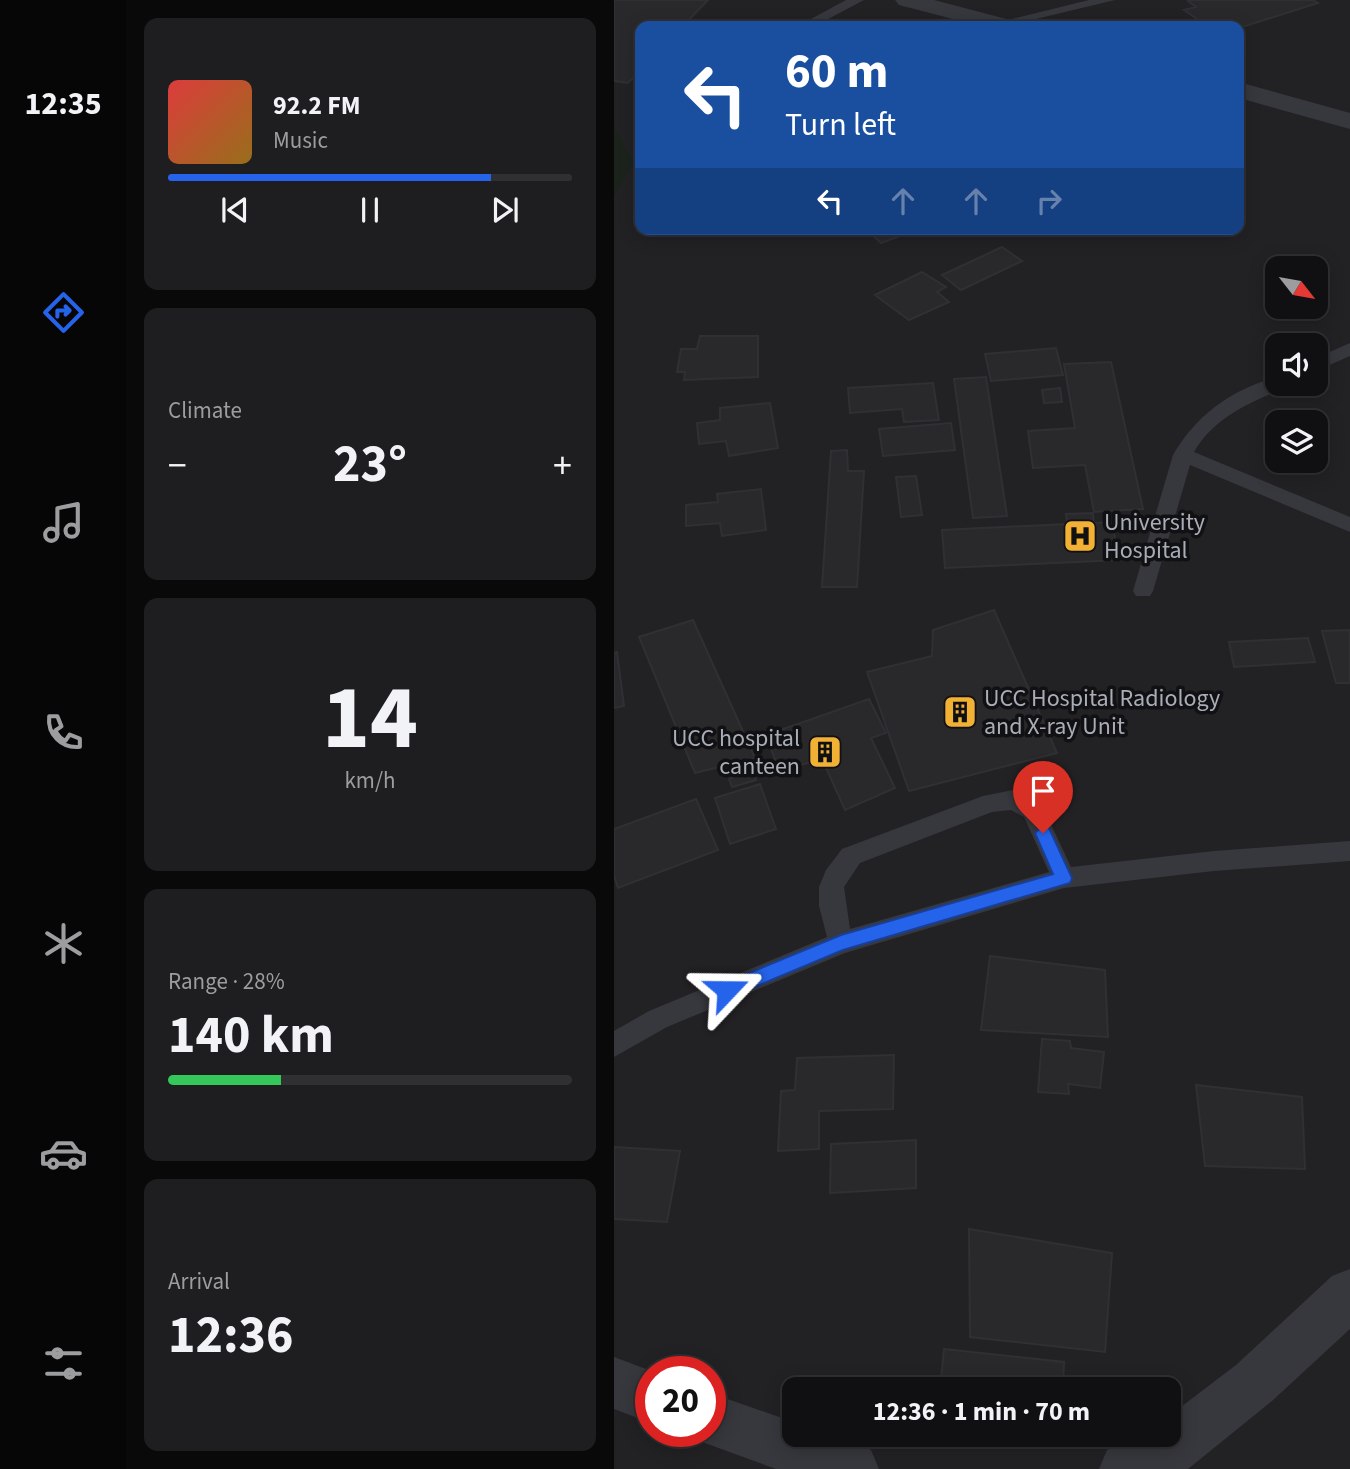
<!DOCTYPE html>
<html lang="en">
<head>
<meta charset="utf-8">
<style>
  :root { --surface:#101012; --page:#1e1e20; --text:#f1f3f6; --muted:#9c9d9f; --line:#303032; --accent:#2563eb }
  body { margin:0; font-family:"Source Sans 3",sans-serif; background:var(--page); color:var(--text); height:100vh; display:flex; flex-direction:column; font-size:26px; white-space:nowrap }
  * { box-sizing:border-box; margin:0 }
  p { font-size:23px; color:var(--muted) }
  .icon { flex:none; width:38px; height:38px; fill:none; stroke:currentColor; stroke-width:2; stroke-linecap:round; stroke-linejoin:round }
  .map { position:relative; flex:1; overflow:hidden }
  .details { display:flex; flex-direction:column; gap:18px; padding:18px; background:#09090a; width:488px }
  .details>* { flex:none }
  .guide { position:absolute; left:21px; top:21px; width:609px; height:214px; border-radius:14px; box-shadow:0 4px 18px #0003,0 0 0 2px var(--line); background:#1a4fa0; color:#fff; overflow:hidden }
  .needle { width:46px; rotate:121deg }
  .fabs { position:absolute; left:651px; top:256px; display:grid; gap:14px }
  .fabs a { display:grid; place-items:center; width:63px; height:63px; border-radius:14px; background:var(--surface); box-shadow:0 4px 18px #0003,0 0 0 2px var(--line); font-size:35px }
  .speed { position:absolute; left:21px; top:1356px; display:flex; gap:14px; font-size:35px; font-weight:700; text-align:center }
  .speed>* { display:grid; place-content:center; width:91px; height:91px; border-radius:50%; background:var(--surface); box-shadow:0 4px 18px #0003,0 0 0 2px var(--line); line-height:1 }
  .speed .limit { border:10px solid #d22; background:#fff; color:#111 }
  .pin { position:absolute; display:grid; place-items:center; width:60px; height:60px; color:#fff; margin:-72px -30px; border-radius:50% 50% 50% 0; rotate:-45deg; box-shadow:0 0 7px #0007 }
  .pin .icon { rotate:45deg }
  .me { position:absolute; width:77px; margin:-38px; rotate:67deg; stroke-linejoin:round; filter:drop-shadow(0 0 5px #0008) }
  .turn { display:flex; align-items:center; gap:24px; height:147px; padding:0 35px; font-size:32px }
  .turn .icon { width:91px; height:91px; stroke-width:2.5 }
  .turn b { display:block; font-size:49px; line-height:60px }
  .lanes { display:flex; align-items:center; height:66px; padding:0 35px; background:#0003; justify-content:center; gap:35px; direction:ltr }
  .lanes .off { opacity:.35 }
  .big { font-size:52px; font-weight:700; line-height:1.1 }
  .details .widget { flex:1; display:flex; flex-direction:column; justify-content:center; gap:10px; min-width:0; padding:0 24px; border-radius:14px; background:var(--page) }
  .details .dial { align-items:center; gap:0 }
  .dial b { font-size:91px; line-height:1 }
  .song { display:flex; align-items:center; gap:21px }
  .cover { width:84px; height:84px; border-radius:10px; background:linear-gradient(135deg,hsl(0 70% 55%),hsl(40 70% 35%)) }
  .played { height:7px; border-radius:4px; background:linear-gradient(90deg,var(--accent) 80%,var(--line) 80%) }
  .keys { display:flex; justify-content:space-around; direction:ltr }
  .heat { display:flex; justify-content:space-between; align-items:center; font-size:38px; direction:ltr }
  .charge { height:10px; border-radius:5px; background:linear-gradient(90deg,#34c759 28%,var(--line) 0) }
  .trip { position:absolute; left:168px; top:1377px; width:399px; height:70px; border-radius:14px; background:var(--surface); box-shadow:0 4px 18px #0003,0 0 0 2px var(--line); font-weight:700; line-height:70px; text-align:center }
  main { display:flex; flex:1; min-height:0 }
  .menu { display:flex; flex-direction:column; width:126px; justify-content:space-around; align-items:center; background:#060607; color:var(--muted) }
  .menu .icon { width:49px; height:49px }
  .menu .on { color:var(--accent) }
  .menu b { font-size:32px; color:var(--text) }
  .map>svg:first-child { display:block }
</style>
</head>
<body>
<main>
<nav class="menu">
<b>12:35</b>
<svg class="icon on" aria-label="directions" viewBox="0 0 24 24"><path d="M12 3l9 9-9 9-9-9zM9 14v-3h6M13 9l2 2-2 2"/></svg>
<svg class="icon" aria-label="music" viewBox="0 0 24 24"><path d="M9 18V5l10-2v13"/><circle cx="6" cy="18" r="3"/><circle cx="16" cy="16" r="3"/></svg>
<svg class="icon" aria-label="phone" viewBox="0 0 24 24"><path d="M5 4h4l2 5-3 2q2 4 5 5l2-3 5 2v4C11 20 4 13 5 4z"/></svg>
<svg class="icon" aria-label="climate" viewBox="0 0 24 24"><path d="M12 3v18M4 7l16 10M4 17L20 7"/></svg>
<svg class="icon" aria-label="car" viewBox="0 0 24 24"><path d="M5 17H2v-5l4-1 3-4h7l3 4 3 1v5h-3M9 17h6M6 11h13"/><circle cx="7" cy="17" r="2"/><circle cx="17" cy="17" r="2"/></svg>
<svg class="icon" aria-label="filters" viewBox="0 0 24 24"><path d="M4 7h16M4 17h16"/><circle cx="9" cy="7" r="2"/><circle cx="15" cy="17" r="2"/></svg>
</nav>
<section class="details">
<div class="widget">
<div class="song"><i class="cover"></i><div><b>92.2 FM</b><p>Music</p></div></div>
<div class="played"></div>
<div class="keys"><svg class="icon" aria-label="previous" viewBox="0 0 24 24"><path d="M18 5L8 12l10 7zM5 5v14"/></svg><svg class="icon" aria-label="pause" viewBox="0 0 24 24"><path d="M8 5v14M16 5v14"/></svg><svg class="icon" aria-label="next" viewBox="0 0 24 24"><path d="M6 5l10 7-10 7zM19 5v14"/></svg></div>
</div>
<div class="widget"><p>Climate</p>
<div class="heat"><a>−</a><b class="big">23°</b><a>+</a></div>
</div>
<div class="widget dial"><b>14</b><p>km/h</p></div>
<div class="widget"><p>Range · 28%</p><b class="big">140 km</b><div class="charge"></div></div>
<div class="widget"><p>Arrival</p><b class="big">12:36</b></div>
</section>
<div class="map">
<svg width="736" height="1469" viewBox="0 0 736 1469">
  <rect width="100%" height="100%" fill="#161618"/>
  <path fill="#222225" fill-rule="evenodd" d="M0,0H736V1469H0ZM26,26H625V229H26ZM663,268H702V306H663ZM663,345H702V383H663ZM663,422H702V460H663ZM37,1372H96V1432H37ZM180,1390H555V1435H180Z"/>
  <path fill="#1c231d" d="M0,126L20,162L0,198Z"/>
  <path fill="#29292c" stroke="#303034" stroke-width="2" d="M0,0H94L69,26H26V71L14,83L0,81Z
    M577,0H699L704,3L625,28L607,24L593,26L570,10L582,7L574,1Z
    M252,229H305L267,243Z
    M388,247L408,261L347,290L328,275Z
    M308,272L332,287L323,292L335,302L295,320L261,295Z
    M86,336H144V377L70,380L71,372H63L67,349H83Z
    M442,348L449,375L377,381L371,354Z
    M497,362L529,509L480,512L471,465L419,468L414,431L461,428L450,364Z
    M372,377L393,516L359,518L340,379Z
    M319,383L325,420L290,422L288,409L236,413L234,388Z
    M446,388L448,402L430,403L428,390Z
    M156,403L164,448L115,456L112,441L85,444L83,423L106,420V408Z
    M337,423L341,450L269,456L265,429Z
    M233,450L234,471H250L243,587H208L217,451Z
    M302,476L308,515L287,517L282,477Z
    M147,489L152,530L108,536L106,523L72,526V505L104,502L103,494Z
    M479,513L480,523L498,522L505,560L331,568L328,530L453,524L452,514Z
    M380,610L443,753L295,791L253,672L318,656L319,630Z
    M79,620L141,758L81,773L25,637Z
    M736,630V683H722L708,631Z
    M694,638L701,662L620,667L615,642Z
    M3,652L10,706L0,708V653Z
    M255,699L272,733L257,738L281,788L231,810L208,759L165,771L152,735Z
    M139,771L142,780L118,787L115,779Z
    M146,784L162,829L116,844L101,798Z
    M82,799L104,850L4,888L0,876V829Z
    M376,956L491,970L494,1037L367,1030Z
    M428,1039L456,1041L457,1048L490,1052L486,1088L454,1084L455,1094L424,1092Z
    M280,1055L279,1109L205,1111V1149L164,1151L167,1091L181,1090L183,1058Z
    M582,1085L688,1097L691,1169L591,1166Z
    M302,1140V1188L216,1193L217,1144Z
    M0,1147L66,1151L53,1222L0,1219Z
    M355,1229L498,1253L491,1352L356,1337Z
    M330,1349L450,1362L449,1390H326Z"/>
  <g fill="none" stroke-linecap="round" stroke-linejoin="round">
    <path fill="#37383d" fill-rule="evenodd" d="M232,0H250L201,26H184Z
      M475,0H501L393,26L377,24Z
      M736,343V356L702,371V358Z
      M663,377V383H673L671,387C635,404 601,416 580,452L736,517V532L576,465L539,591L536,596H522L519,591L559,455C582,415 618,389 663,377Z
      M399,790L427,803L457,867L600,851L736,841V861L600,871L450,888L231,953L53,1027L0,1057V1031L35,1011L213,937L205,906V887L212,870L228,849L369,796ZM397,810L410,817L435,872L236,929L230,887L246,863L378,812Z"/>
    <path fill="#37383d" fill-rule="evenodd" d="M281,0H320L400,21L404,26H366L285,5Z
      M625,82L736,113V129L625,98Z
      M736,1269V1329L658,1401L574,1469H485L493,1450L531,1435H555V1416L622,1365L718,1276Z
      M0,1357L40,1372H37V1423L0,1409Z
      M96,1393L180,1422V1435H218L257,1450L265,1469H162L77,1438L75,1432H96Z"/>
  </g>
  <path fill="#2563eb" stroke="#184099" stroke-width="2" d="M429,826L435,828L458,878L456,883L229,950L119,996H106L104,990L106,985L227,935L439,874L421,833Z"/>
  <defs>
    <symbol id="hospital-square" viewBox="-11 -11 22 22"><rect x="-9" y="-9" width="18" height="18" rx="4" fill="#f2b134" stroke="#111113"/><path d="M-5-5h3v3.5h4V-5h3V5h-3V1.5h-4V5h-3Z" fill="#111"/></symbol>
    <symbol id="building-square" viewBox="-11 -11 22 22"><rect x="-9" y="-9" width="18" height="18" rx="4" fill="#f2b134" stroke="#111113"/><path d="M-4-6H4V6H1V3H-1V6H-4ZM-2.5-4.3h1.7v1.8h-1.7ZM.8-4.3h1.7v1.8H.8ZM-2.5-1h1.7V.8h-1.7ZM.8-1h1.7V.8H.8Z" fill="#111"/></symbol>
  </defs>
  <g fill-rule="evenodd">
    <use href="#hospital-square" x="447" y="517" width="38" height="38"/>
    <use href="#building-square" x="327" y="693" width="38" height="38"/>
    <use href="#building-square" x="192" y="733" width="38" height="38"/>
  </g>
  <g text-anchor="middle" stroke-width="7" stroke-linejoin="round" paint-order="stroke">
    <g font-size="24" fill="#a8adb8" stroke="#111113" text-anchor="start">
      <text x="490" y="530">University<tspan x="490" dy="28">Hospital</tspan></text>
      <text x="370" y="706">UCC Hospital Radiology<tspan x="370" dy="28">and X-ray Unit</tspan></text>
      <text x="186" y="746" text-anchor="end">UCC hospital<tspan x="186" dy="28">canteen</tspan></text>
    </g>
  </g>
</svg>
<div class="fabs">
<a><svg class="needle" viewBox="-14 -14 28 28"><path d="M0-13l5 13h-10z" fill="#e53935"/><path d="M0 13l5-13h-10z" fill="#9c9d9f"/></svg></a>
<a><svg class="icon" aria-label="sound" viewBox="0 0 24 24"><path d="M4 9h4l5-4v14l-5-4H4zM17 9q2 3 0 6"/></svg></a>
<a><svg class="icon" aria-label="layers" viewBox="0 0 24 24"><path d="M12 4l9 5-9 5-9-5zM3 14l9 5 9-5"/></svg></a>
</div>
<div class="speed"><div class="limit">20</div></div>
<div class="pin" style="left:429px;top:833px;background:#d93025"><svg class="icon" aria-label="arrive" viewBox="0 0 24 24"><path d="M6 21V4h12l-3 4 3 4H6"/></svg></div>
<svg class="me" style="left:113px;top:990px" viewBox="-20 -20 40 40"><path d="M0-17L14 15 0 8-14 15z" fill="#2563eb" stroke="#fff" stroke-width="4"/></svg>
<div class="trip">12:36 · 1 min · 70 m</div>
<div class="guide">
<div class="turn"><svg class="icon" aria-label="left" viewBox="0 0 24 24"><path d="M17 20v-9H6M10 6l-5 5 5 5"/></svg><div><b>60 m</b>Turn left</div></div>
<div class="lanes"><svg class="icon" aria-label="left" viewBox="0 0 24 24"><path d="M17 20v-9H6M10 6l-5 5 5 5"/></svg><svg class="icon off" aria-label="ahead" viewBox="0 0 24 24"><path d="M12 20V5M6 11l6-6 6 6"/></svg><svg class="icon off" aria-label="ahead" viewBox="0 0 24 24"><path d="M12 20V5M6 11l6-6 6 6"/></svg><svg class="icon off" aria-label="right" viewBox="0 0 24 24"><path d="M7 20v-9h11M14 6l5 5-5 5"/></svg></div>
</div>
</div>
</main>
</body>
</html>
